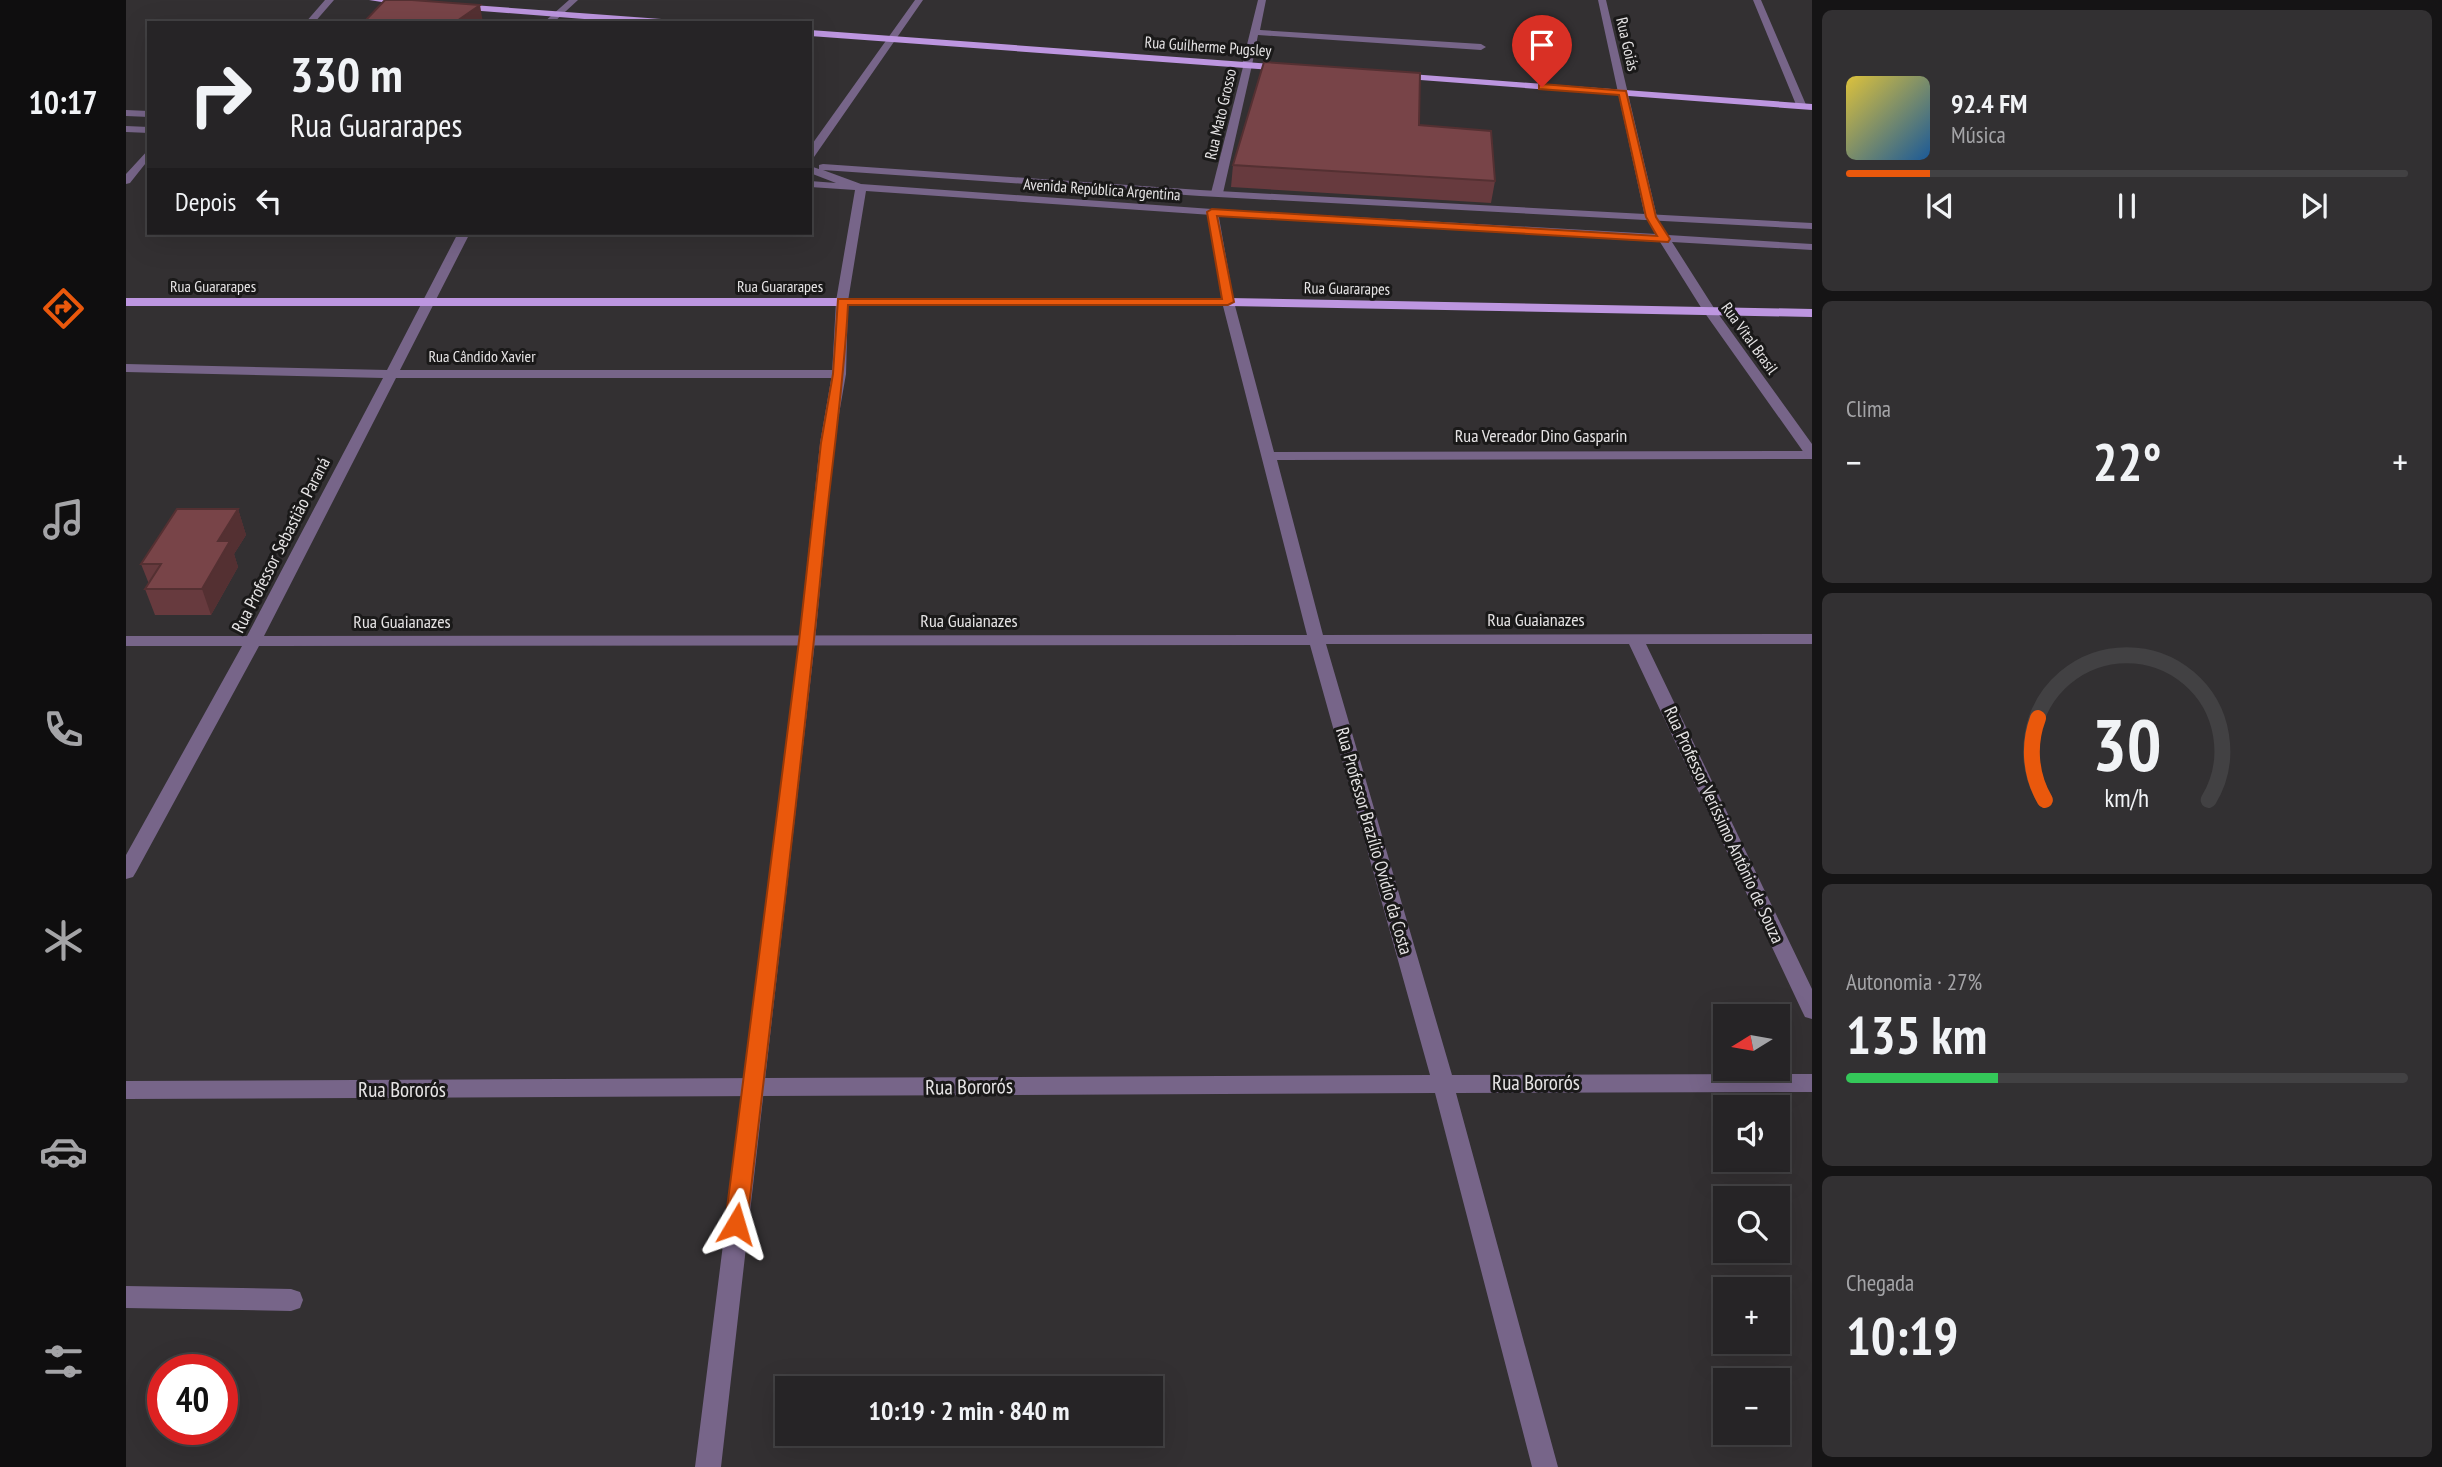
<!DOCTYPE html>
<html lang="pt">
<head>
<meta charset="utf-8">
<style>
  :root { --surface:#262426; --page:#323032; --text:#f1f3f6; --muted:#a4a4a7; --line:#424143; --accent:#ea580c }
  body { margin:0; font-family:"PT Sans Narrow",sans-serif; background:var(--page); color:var(--text); height:100vh; display:flex; flex-direction:column; font-size:26px; white-space:nowrap }
  * { box-sizing:border-box; margin:0 }
  p { font-size:23px; color:var(--muted) }
  .icon { flex:none; width:38px; height:38px; fill:none; stroke:currentColor; stroke-width:2; stroke-linecap:round; stroke-linejoin:round }
  .map { position:relative; flex:1; overflow:hidden }
  .side { display:flex; flex-direction:column; gap:10px; padding:10px; background:#151415; width:630px }
  .side>* { flex:none }
  .top-card { position:absolute; left:21px; top:21px; width:665px; height:214px; border-radius:0px; box-shadow:0 7px 28px #0002,0 0 0 2px var(--line); background:#262426; color:var(--text); overflow:hidden }
  .needle { width:46px; rotate:259deg }
  .fabs { position:absolute; left:1587px; top:1004px; display:grid; gap:14px }
  .fabs a { display:grid; place-items:center; width:77px; height:77px; border-radius:0px; background:var(--surface); box-shadow:0 7px 28px #0002,0 0 0 2px var(--line); font-size:35px }
  .speed { position:absolute; left:21px; top:1354px; display:flex; gap:14px; font-size:35px; font-weight:700; text-align:center }
  .speed>* { display:grid; place-content:center; width:91px; height:91px; border-radius:50%; background:var(--surface); box-shadow:0 7px 28px #0002,0 0 0 2px var(--line); line-height:1 }
  .speed .limit { border:10px solid #d22; background:#fff; color:#111 }
  .pin { position:absolute; display:grid; place-items:center; width:60px; height:60px; color:#fff; margin:-72px -30px; border-radius:50% 50% 50% 0; rotate:-45deg; box-shadow:0 0 7px #0007 }
  .pin .icon { rotate:45deg }
  .me { position:absolute; width:77px; margin:-38px; rotate:7deg; stroke-linejoin:round; filter:drop-shadow(0 0 5px #0008) }
  .turn { display:flex; align-items:center; gap:24px; height:147px; padding:0 28px; font-size:32px }
  .turn .icon { width:91px; height:91px; stroke-width:2.5 }
  .turn b { display:block; font-size:49px; line-height:60px }
  .then { display:flex; align-items:center; height:66px; padding:0 28px; background:#0003; gap:14px; font-size:26px }
  .big { font-size:52px; font-weight:700; line-height:1.1 }
  .side .tile { flex:1; display:flex; flex-direction:column; justify-content:center; gap:10px; min-width:0; padding:0 24px; border-radius:10px; background:var(--page) }
  .side .dial { align-items:center; gap:0 }
  .dial svg { height:182px; overflow:visible; fill:none; stroke:var(--line); stroke-width:7; stroke-linecap:round; text-anchor:middle }
  .dial text { fill:var(--text); stroke:none }
  .song { display:flex; align-items:center; gap:21px }
  .cover { width:84px; height:84px; border-radius:10px; background:linear-gradient(135deg,hsl(50 70% 55%),hsl(210 70% 35%)) }
  .played { height:7px; border-radius:4px; background:linear-gradient(90deg,var(--accent) 15%,var(--line) 15%) }
  .keys { display:flex; justify-content:space-around; direction:ltr }
  .heat { display:flex; justify-content:space-between; align-items:center; font-size:38px; direction:ltr }
  .charge { height:10px; border-radius:5px; background:linear-gradient(90deg,#34c759 27%,var(--line) 0) }
  .trip { position:absolute; left:649px; top:1376px; width:388px; height:70px; border-radius:0px; background:var(--surface); box-shadow:0 7px 28px #0002,0 0 0 2px var(--line); font-weight:700; line-height:70px; text-align:center }
  main { display:flex; flex:1; min-height:0 }
  .tabs { display:flex; flex-direction:column; width:126px; justify-content:space-around; align-items:center; background:#0f0e0f; color:var(--muted) }
  .tabs .icon { width:49px; height:49px }
  .tabs .selected { color:var(--accent) }
  .tabs b { font-size:32px; color:var(--text) }
  .map>svg:first-child { display:block }
</style>
</head>
<body>
<main>
<nav class="tabs">
<b>10:17</b>
<svg class="icon selected" aria-label="directions" viewBox="0 0 24 24"><path d="M12 3l9 9-9 9-9-9zM9 14v-3h6M13 9l2 2-2 2"/></svg>
<svg class="icon" aria-label="music" viewBox="0 0 24 24"><path d="M9 18V5l10-2v13"/><circle cx="6" cy="18" r="3"/><circle cx="16" cy="16" r="3"/></svg>
<svg class="icon" aria-label="phone" viewBox="0 0 24 24"><path d="M5 4h4l2 5-3 2q2 4 5 5l2-3 5 2v4C11 20 4 13 5 4z"/></svg>
<svg class="icon" aria-label="climate" viewBox="0 0 24 24"><path d="M12 3v18M4 7l16 10M4 17L20 7"/></svg>
<svg class="icon" aria-label="car" viewBox="0 0 24 24"><path d="M5 17H2v-5l4-1 3-4h7l3 4 3 1v5h-3M9 17h6M6 11h13"/><circle cx="7" cy="17" r="2"/><circle cx="17" cy="17" r="2"/></svg>
<svg class="icon" aria-label="filters" viewBox="0 0 24 24"><path d="M4 7h16M4 17h16"/><circle cx="9" cy="7" r="2"/><circle cx="15" cy="17" r="2"/></svg>
</nav>
<div class="map">
<svg width="1686" height="1467" viewBox="0 0 1686 1467">
  <rect width="100%" height="100%" fill="#333032"/>
  <g fill="none" stroke-linecap="round" stroke-linejoin="round">
    <path fill="#776589" fill-rule="evenodd" d="M1118,63L1126,65L1097,193L1091,196L1085,193Z"/>
    <path fill="#776589" fill-rule="evenodd" d="M199,0H208L188,23H179Z
      M789,0H797L688,157L684,158V147Z
      M1132,0H1140L1134,30L1355,44L1360,47L1355,50L1132,35L1126,65L1121,68L1116,65Z
      M1472,0H1480L1531,217L1529,219L1519,217Z
      M1627,0H1635L1681,107L1680,109L1671,107Z
      M23,149V159L4,183L0,184V174Z
      M1082,210L1092,212L1108,302L1148,452L1686,451V459L1151,460L1197,635L1686,634V644H1520L1686,989V1019L1679,1017L1676,1011L1503,644H1200L1326,1075L1686,1074V1092L1330,1093L1432,1467H1406L1309,1093L0,1099V1081L1304,1075L1184,645L133,646L10,872L7,877L0,879V855L116,646H0V636H121L257,378L0,372V364L261,370L332,233H344L274,370H713L720,374L713,378H270L138,636L1181,635L1096,302Z
      M0,1286L165,1289L174,1292L177,1300L174,1308L165,1311L0,1308Z"/>
    <path fill="#776589" fill-rule="evenodd" d="M443,0H452L427,23H417Z
      M0,110L23,111V117L0,116Z
      M0,126L23,127V133L0,132Z
      M697,164L1074,190L1686,223V229L1074,196L697,170L735,184L1086,209L1530,234V230L1534,229L1542,235L1686,244V250L1546,242L1588,308L1686,444V458L1681,457L1576,309L1534,242L1086,215L740,191L722,301L720,374L708,443L689,641L595,1467H569L673,641L694,443L706,374L710,301L729,190L684,187V181L710,183L684,173V166L693,169V165Z"/>
    <path fill="#bd96e0" fill-rule="evenodd" d="M243,0H277L285,3L281,6Z
      M333,4L549,20L553,23H509L330,9L329,7Z
      M684,30L1159,65L1164,68L1159,71L684,36Z
      M1271,73L1686,104V110L1268,78V74Z
      M0,298H1102L1686,309V317L1102,306H0Z"/>
  </g>
  <path fill="#673a3e" d="M1293,125L1369,181L1365,203L1105,187L1107,165Z
    M112,509L120,535L108,554L112,567L85,615H29L19,589L23,584L15,564Z"/>
  <path fill="#543032" d="M354,5L357,23H328Z
    M112,509L120,535L108,554L112,567L85,615L76,589L92,541Z"/>
  <path fill="#784448" stroke="#543032" stroke-width="2" d="M259,0H286L354,5L328,23H237Z
    M1138,62L1294,73L1293,125L1365,131L1369,181L1107,165Z
    M51,509H112L92,541H104L76,589H19L35,564H15Z"/>
  <path fill="#ea580c" stroke="#983908" stroke-width="2" d="M1416,84L1500,91L1530,217L1544,239L1542,242L1091,216L1108,302L1102,305H722C718,384 706,462 698,541C676,769 647,997 621,1224L618,1231L610,1233L603,1231L599,1224L673,641L695,443L707,374L712,299H1096L1081,212L1086,209L1531,236L1520,217L1493,95L1413,89V85Z"/>
  <g text-anchor="middle" stroke-width="6" stroke-linejoin="round" paint-order="stroke">
    <g font-size="16" fill="#e6e4e5" stroke="#1a1919">
      <text transform="translate(1502 44) rotate(77)" y="6">Rua Goiás</text>
      <text transform="translate(1082 46) rotate(4)" y="6">Rua Guilherme Pugsley</text>
      <text transform="translate(1094 114) rotate(-77)" y="6">Rua Mato Grosso</text>
      <text transform="translate(976 189) rotate(4)" y="6">Avenida República Argentina</text>
      <text x="87" y="292">Rua Guararapes</text>
      <text x="654" y="292">Rua Guararapes</text>
      <text transform="translate(1221 288) rotate(1)" y="6">Rua Guararapes</text>
      <text transform="translate(1624 338) rotate(54)" y="6">Rua Vital Brasil</text>
      <text x="356" y="362">Rua Cândido Xavier</text>
    </g>
    <g font-size="18" fill="#e6e4e5" stroke="#1a1919">
      <text x="1415" y="442">Rua Vereador Dino Gasparin</text>
      <text transform="translate(155 545) rotate(-63)" y="6">Rua Professor Sebastião Paraná</text>
      <text x="1410" y="626">Rua Guaianazes</text>
      <text x="843" y="627">Rua Guaianazes</text>
      <text x="276" y="628">Rua Guaianazes</text>
      <text transform="translate(1598 825) rotate(65)" y="6">Rua Professor Veríssimo Antônio de Souza</text>
      <text transform="translate(1248 841) rotate(74)" y="6">Rua Professor Brazílio Ovídio da Costa</text>
    </g>
    <g font-size="21" fill="#e6e4e5" stroke="#1a1919">
      <text x="1410" y="1090">Rua Bororós</text>
      <text transform="translate(843 1087) rotate(-1)" y="7">Rua Bororós</text>
      <text x="276" y="1097">Rua Bororós</text>
    </g>
  </g>
</svg>
<div class="fabs">
<a><svg class="needle" viewBox="-14 -14 28 28"><path d="M0-13l5 13h-10z" fill="#e53935"/><path d="M0 13l5-13h-10z" fill="#a4a4a7"/></svg></a>
<a><svg class="icon" aria-label="sound" viewBox="0 0 24 24"><path d="M4 9h4l5-4v14l-5-4H4zM17 9q2 3 0 6"/></svg></a>
<a><svg class="icon" aria-label="search" viewBox="0 0 24 24"><circle cx="10" cy="10" r="6"/><path d="M15 15l6 6"/></svg></a>
<a>+</a>
<a>−</a>
</div>
<div class="speed"><div class="limit">40</div></div>
<div class="pin" style="left:1416px;top:87px;background:#d93025"><svg class="icon" aria-label="arrive" viewBox="0 0 24 24"><path d="M6 21V4h12l-3 4 3 4H6"/></svg></div>
<svg class="me" style="left:610px;top:1224px" viewBox="-20 -20 40 40"><path d="M0-17L14 15 0 8-14 15z" fill="#ea580c" stroke="#fff" stroke-width="4"/></svg>
<div class="trip">10:19 · 2 min · 840 m</div>
<div class="top-card">
<div class="turn"><svg class="icon" aria-label="right" viewBox="0 0 24 24"><path d="M7 20v-9h11M14 6l5 5-5 5"/></svg><div><b>330 m</b>Rua Guararapes</div></div>
<div class="then">Depois<svg class="icon" aria-label="left" viewBox="0 0 24 24"><path d="M17 20v-9H6M10 6l-5 5 5 5"/></svg></div>
</div>
</div>
<section class="side">
<div class="tile">
<div class="song"><i class="cover"></i><div><b>92.4 FM</b><p>Música</p></div></div>
<div class="played"></div>
<div class="keys"><svg class="icon" aria-label="previous" viewBox="0 0 24 24"><path d="M18 5L8 12l10 7zM5 5v14"/></svg><svg class="icon" aria-label="pause" viewBox="0 0 24 24"><path d="M8 5v14M16 5v14"/></svg><svg class="icon" aria-label="next" viewBox="0 0 24 24"><path d="M6 5l10 7-10 7zM19 5v14"/></svg></div>
</div>
<div class="tile"><p>Clima</p>
<div class="heat"><a>−</a><b class="big">22°</b><a>+</a></div>
</div>
<div class="tile dial"><svg viewBox="0 0 100 80">
<path d="M14 69A42 42 0 1 1 86 69"/>
<path d="M14 69A42 42 0 0 1 11 33" stroke="#ea580c"/>
<text x="50" y="56" font-size="32" font-weight="700">30</text>
<text x="50" y="72" font-size="11">km/h</text>
</svg></div>
<div class="tile"><p>Autonomia · 27%</p><b class="big">135 km</b><div class="charge"></div></div>
<div class="tile"><p>Chegada</p><b class="big">10:19</b></div>
</section>
</main>
</body>
</html>
